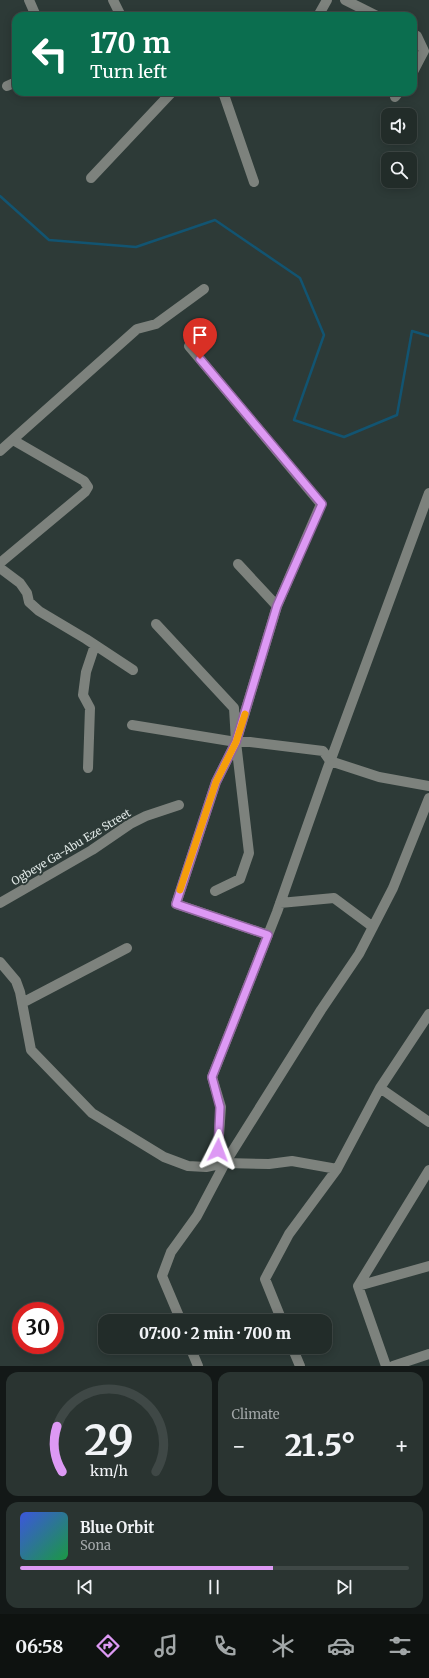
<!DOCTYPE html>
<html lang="en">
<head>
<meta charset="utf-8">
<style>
  :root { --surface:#222c29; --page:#2a3431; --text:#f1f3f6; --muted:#a2a7a8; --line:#3f4846; --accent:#dd99f4 }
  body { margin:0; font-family:Merriweather,serif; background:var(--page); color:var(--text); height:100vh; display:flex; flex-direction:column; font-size:15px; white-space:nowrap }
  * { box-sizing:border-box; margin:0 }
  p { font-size:13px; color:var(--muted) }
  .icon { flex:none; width:22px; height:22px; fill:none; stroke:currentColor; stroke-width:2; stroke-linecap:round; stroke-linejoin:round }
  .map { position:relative; height:1366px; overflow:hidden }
  .panel { display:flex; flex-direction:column; gap:6px; padding:6px; background:#131817; flex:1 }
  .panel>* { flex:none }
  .hud { position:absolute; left:12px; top:12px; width:405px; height:84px; border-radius:12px; box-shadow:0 2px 10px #0003,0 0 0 1px var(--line); background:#0b6e4f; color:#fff; overflow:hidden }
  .buttons { position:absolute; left:381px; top:108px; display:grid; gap:8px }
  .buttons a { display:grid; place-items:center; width:36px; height:36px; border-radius:8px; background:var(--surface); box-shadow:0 2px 10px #0003,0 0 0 1px var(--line); font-size:20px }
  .speed { position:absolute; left:12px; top:1302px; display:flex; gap:8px; font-size:20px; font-weight:700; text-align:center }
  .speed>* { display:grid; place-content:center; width:52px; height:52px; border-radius:50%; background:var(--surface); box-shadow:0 2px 10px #0003,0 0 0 1px var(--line); line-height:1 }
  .speed .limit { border:6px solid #d22; background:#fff; color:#111 }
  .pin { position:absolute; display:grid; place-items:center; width:34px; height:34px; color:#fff; margin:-41px -17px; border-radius:50% 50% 50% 0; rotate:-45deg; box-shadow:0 0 4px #0007 }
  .pin .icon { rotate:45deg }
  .me { position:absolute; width:44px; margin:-22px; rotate:3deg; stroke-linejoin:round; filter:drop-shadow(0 0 3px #0008) }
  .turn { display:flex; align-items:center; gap:14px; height:84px; padding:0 12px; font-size:18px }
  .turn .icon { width:52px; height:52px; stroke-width:2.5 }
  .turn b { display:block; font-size:28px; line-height:34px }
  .big { font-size:30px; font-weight:800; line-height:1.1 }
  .panel .tile { flex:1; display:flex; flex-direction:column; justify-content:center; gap:6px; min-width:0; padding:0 14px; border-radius:12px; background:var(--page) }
  .panel .dial { align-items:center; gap:0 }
  .dial svg { height:104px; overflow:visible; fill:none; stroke:var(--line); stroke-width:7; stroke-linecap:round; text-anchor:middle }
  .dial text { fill:var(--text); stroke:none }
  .song { display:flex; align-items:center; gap:12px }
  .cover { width:48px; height:48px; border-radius:6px; background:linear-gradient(135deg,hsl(230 70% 55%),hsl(140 70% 35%)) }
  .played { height:4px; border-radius:2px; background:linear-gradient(90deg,var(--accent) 65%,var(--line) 65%) }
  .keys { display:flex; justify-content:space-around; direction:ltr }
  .heat { display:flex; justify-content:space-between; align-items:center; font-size:22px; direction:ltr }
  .panel .tiles { flex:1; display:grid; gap:6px; grid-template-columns:1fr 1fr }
  .tile:last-child { grid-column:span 2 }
  .trip { position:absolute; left:98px; top:1314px; width:234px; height:40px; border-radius:12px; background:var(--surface); box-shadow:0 2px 10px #0003,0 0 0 1px var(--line); font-weight:800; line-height:40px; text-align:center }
  .dock { display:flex; height:64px; justify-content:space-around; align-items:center; background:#0e1210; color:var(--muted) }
  .dock .icon { width:28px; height:28px }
  .dock .current { color:var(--accent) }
  .dock b { font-size:18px; color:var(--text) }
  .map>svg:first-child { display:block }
</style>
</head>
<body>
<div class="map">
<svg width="429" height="1366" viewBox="0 0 429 1366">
  <rect width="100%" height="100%" fill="#2d3a37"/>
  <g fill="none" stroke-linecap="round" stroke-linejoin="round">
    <path stroke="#125471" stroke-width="2.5" d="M0,196L49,240L136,247L215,220L300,278L324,335L294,420L344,437L397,415L412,331L429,336"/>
    <path stroke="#7d827d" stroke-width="10" d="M29,0L36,16
      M113,0L121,16
      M345,0L377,16
      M318,16L327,0
      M413,34L417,36L424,51L413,72
      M7,86L16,82
      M223,92L254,182
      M395,97L399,92
      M91,178L172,92
      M189,346L321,504L277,606L238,564
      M0,451L137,329L156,324L204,289
      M429,493L327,770L277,912L212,1077L221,1107L218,1150L225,1163L321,1010L359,954L393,888L429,798
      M0,563L85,492L88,487L84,481L13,440
      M0,568L20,583L27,593L29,602L39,611L86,639L133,670
      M156,624L234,708L236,742H250L323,751L330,761L379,777L429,786
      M132,725L236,742
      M88,768L90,708L83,695L86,672L95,645
      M215,891L240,879L249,853L236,742
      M0,903L92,850L130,824L146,816L179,805
      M280,903L334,898L373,927
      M268,935L176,904L216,782L236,742L277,606
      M0,962L16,981L20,992L31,1050L92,1113L164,1157L188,1166L206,1167L225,1163L269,1164L292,1161L337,1169
      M22,1003L127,948
      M380,1088L429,1014
      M358,1286L429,1266
      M181,1321L162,1276L171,1252L197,1216L225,1163
      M282,1321L265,1279L289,1234L337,1169L380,1088L429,1122
      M190,1347L198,1366
      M292,1347L300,1366
      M386,1366L358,1286L429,1170
      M393,1366L429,1354"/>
  </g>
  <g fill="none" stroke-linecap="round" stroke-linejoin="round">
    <defs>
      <path id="route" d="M200,359L322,504L277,606L236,742L216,782L176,904L268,935L212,1077L220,1107L218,1150"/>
    </defs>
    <use href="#route" stroke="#90639f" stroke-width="10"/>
    <use href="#route" stroke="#dd99f4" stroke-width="7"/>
    <path stroke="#f59e0b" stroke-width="7" d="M180,890L216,782L236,742L245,714"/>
  </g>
  <g text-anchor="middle" stroke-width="4" stroke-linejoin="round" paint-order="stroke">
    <g font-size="11" fill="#e0e8e6" stroke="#2d3a37">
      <text transform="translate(71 847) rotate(-31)" y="4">Ogbeye Ga-Abu Eze Street</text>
    </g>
  </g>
</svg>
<div class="buttons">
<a><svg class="icon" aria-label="sound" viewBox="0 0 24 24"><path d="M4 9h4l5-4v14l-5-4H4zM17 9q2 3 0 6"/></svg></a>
<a><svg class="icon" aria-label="search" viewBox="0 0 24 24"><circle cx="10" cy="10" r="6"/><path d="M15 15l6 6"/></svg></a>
</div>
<div class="speed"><div class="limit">30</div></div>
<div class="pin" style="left:200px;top:359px;background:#d93025"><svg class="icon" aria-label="arrive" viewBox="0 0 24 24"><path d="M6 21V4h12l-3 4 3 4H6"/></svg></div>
<svg class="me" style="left:218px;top:1150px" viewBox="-20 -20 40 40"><path d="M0-17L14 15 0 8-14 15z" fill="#dd99f4" stroke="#fff" stroke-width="4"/></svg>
<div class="trip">07:00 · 2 min · 700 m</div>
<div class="hud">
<div class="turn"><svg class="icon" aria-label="left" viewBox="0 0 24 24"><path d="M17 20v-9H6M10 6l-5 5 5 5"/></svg><div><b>170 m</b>Turn left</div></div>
</div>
</div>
<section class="panel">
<div class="tiles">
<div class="tile dial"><svg viewBox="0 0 100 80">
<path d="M14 69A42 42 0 1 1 86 69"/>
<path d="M14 69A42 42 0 0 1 10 34" stroke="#dd99f4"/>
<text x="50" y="56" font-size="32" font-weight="700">29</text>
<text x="50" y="72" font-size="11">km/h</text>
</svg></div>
<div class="tile"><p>Climate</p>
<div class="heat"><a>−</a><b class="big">21.5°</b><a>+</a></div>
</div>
<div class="tile">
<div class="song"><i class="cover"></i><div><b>Blue Orbit</b><p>Sona</p></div></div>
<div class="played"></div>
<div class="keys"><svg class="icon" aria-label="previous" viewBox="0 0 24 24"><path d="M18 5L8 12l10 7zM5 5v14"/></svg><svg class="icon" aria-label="pause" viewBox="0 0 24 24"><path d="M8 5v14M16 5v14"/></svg><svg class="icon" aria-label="next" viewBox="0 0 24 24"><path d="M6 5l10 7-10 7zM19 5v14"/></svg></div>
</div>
</div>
</section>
<nav class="dock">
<b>06:58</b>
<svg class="icon current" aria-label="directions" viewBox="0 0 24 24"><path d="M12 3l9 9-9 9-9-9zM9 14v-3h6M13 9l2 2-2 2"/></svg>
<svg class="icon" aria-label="music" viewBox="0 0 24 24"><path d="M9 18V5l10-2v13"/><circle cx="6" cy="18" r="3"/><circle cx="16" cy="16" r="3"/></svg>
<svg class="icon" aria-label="phone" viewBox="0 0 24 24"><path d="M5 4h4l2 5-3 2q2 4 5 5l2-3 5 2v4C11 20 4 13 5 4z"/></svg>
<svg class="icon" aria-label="climate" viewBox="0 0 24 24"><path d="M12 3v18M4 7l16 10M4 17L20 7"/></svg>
<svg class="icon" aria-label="car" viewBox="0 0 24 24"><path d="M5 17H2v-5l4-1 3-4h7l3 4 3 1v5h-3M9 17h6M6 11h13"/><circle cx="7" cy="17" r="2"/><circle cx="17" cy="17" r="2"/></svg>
<svg class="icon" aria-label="filters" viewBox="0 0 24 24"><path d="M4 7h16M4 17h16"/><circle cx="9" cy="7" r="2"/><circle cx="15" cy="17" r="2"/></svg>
</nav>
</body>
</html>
